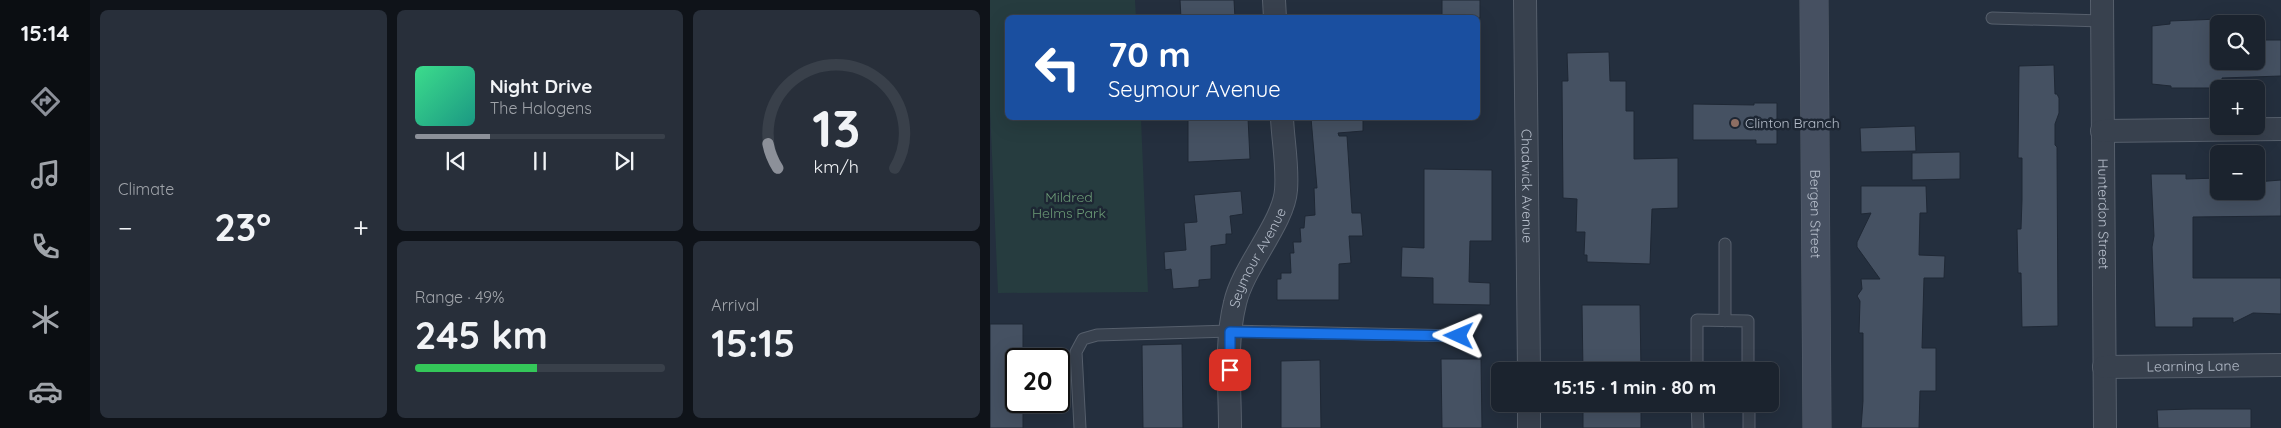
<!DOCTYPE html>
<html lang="en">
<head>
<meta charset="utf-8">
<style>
  :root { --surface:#1b232e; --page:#282f3a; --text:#f1f3f6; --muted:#a0a4aa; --line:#39404a; --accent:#8c9099 }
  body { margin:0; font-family:Quicksand,sans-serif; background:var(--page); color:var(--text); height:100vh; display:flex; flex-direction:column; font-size:19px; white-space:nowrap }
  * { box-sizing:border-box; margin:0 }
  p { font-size:16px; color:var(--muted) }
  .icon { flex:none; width:28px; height:28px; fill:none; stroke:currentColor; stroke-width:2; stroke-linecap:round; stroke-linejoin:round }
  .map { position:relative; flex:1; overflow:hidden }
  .side { display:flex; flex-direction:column; gap:10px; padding:10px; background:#0f1319; width:900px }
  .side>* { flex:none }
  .guide { position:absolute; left:15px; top:15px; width:475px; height:105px; border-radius:8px; box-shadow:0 5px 20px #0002,0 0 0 1px var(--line); background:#1a4fa0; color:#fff; overflow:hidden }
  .tools { position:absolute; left:1220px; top:15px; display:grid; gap:10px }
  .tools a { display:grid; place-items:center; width:55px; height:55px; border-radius:8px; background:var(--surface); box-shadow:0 5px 20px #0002,0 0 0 1px var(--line); font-size:25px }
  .speed { position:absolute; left:15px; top:348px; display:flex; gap:10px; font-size:25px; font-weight:700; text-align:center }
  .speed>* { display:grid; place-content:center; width:65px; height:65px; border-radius:50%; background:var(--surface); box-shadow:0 5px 20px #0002,0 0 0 1px var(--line); line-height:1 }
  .speed .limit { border:2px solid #111; border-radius:8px; background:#fff; color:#111 }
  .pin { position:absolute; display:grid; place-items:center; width:42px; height:42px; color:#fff; margin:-21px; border-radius:10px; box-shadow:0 2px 8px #0006 }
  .me { position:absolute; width:55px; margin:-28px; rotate:271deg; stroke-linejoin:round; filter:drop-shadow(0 0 4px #0008) }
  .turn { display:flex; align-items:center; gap:18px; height:105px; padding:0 20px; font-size:22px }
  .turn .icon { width:65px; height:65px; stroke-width:2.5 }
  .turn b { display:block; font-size:35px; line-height:42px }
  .big { font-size:38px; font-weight:800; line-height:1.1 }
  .side .tile { flex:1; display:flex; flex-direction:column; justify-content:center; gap:8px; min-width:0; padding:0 18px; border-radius:8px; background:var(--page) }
  .side .dial { align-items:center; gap:0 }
  .dial svg { height:130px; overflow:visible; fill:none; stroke:var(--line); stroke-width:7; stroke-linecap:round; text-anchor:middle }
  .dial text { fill:var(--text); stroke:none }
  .song { display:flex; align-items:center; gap:15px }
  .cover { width:60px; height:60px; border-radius:8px; background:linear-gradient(135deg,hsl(150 70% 55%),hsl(170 70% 35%)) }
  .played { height:5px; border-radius:2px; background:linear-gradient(90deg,var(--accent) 30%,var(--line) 30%) }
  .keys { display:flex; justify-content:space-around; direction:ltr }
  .heat { display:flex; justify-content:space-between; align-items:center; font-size:28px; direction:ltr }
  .charge { height:8px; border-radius:4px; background:linear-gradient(90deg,#34c759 49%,var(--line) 0) }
  .side .tiles { flex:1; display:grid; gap:10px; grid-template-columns:repeat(3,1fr) }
  .tile:first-child { grid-row:span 2 }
  .trip { position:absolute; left:501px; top:362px; width:288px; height:50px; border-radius:8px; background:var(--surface); box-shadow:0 5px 20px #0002,0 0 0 1px var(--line); font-weight:800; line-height:50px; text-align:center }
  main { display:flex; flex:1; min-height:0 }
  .dock { display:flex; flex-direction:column; width:90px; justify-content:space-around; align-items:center; background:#0b0e12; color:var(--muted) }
  .dock .icon { width:35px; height:35px }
  .dock .active { color:var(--accent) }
  .dock b { font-size:22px; color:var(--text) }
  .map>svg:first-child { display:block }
</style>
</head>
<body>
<main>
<nav class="dock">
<b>15:14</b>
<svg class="icon active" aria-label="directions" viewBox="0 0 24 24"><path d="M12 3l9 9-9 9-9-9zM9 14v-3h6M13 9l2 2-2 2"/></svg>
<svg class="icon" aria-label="music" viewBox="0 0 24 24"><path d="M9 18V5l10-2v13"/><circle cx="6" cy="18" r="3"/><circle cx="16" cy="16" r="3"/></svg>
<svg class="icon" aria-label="phone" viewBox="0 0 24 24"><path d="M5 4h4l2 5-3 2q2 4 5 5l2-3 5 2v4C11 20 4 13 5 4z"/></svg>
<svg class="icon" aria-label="climate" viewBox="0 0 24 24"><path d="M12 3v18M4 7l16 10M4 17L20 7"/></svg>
<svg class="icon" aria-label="car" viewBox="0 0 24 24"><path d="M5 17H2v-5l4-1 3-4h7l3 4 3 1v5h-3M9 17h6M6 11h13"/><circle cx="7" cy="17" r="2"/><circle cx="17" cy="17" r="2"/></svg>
</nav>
<section class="side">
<div class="tiles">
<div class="tile"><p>Climate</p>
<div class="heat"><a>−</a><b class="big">23°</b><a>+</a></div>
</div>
<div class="tile">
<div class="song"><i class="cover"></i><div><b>Night Drive</b><p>The Halogens</p></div></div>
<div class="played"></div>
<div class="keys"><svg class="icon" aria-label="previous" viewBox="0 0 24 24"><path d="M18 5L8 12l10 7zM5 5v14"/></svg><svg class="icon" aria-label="pause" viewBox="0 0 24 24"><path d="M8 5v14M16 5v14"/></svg><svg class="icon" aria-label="next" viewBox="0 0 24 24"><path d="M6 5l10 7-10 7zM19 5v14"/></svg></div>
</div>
<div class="tile dial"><svg viewBox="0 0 100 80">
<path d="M14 69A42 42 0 1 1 86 69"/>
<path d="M14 69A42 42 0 0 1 8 54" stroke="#8c9099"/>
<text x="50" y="56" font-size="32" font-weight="700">13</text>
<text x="50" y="72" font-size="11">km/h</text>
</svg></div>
<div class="tile"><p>Range · 49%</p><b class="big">245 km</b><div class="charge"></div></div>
<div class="tile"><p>Arrival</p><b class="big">15:15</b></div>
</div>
</section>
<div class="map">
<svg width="1291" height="428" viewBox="0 0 1291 428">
  <rect width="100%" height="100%" fill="#242f3e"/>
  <path fill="#263c3f" d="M0,0H145L146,17L18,18V118H151L158,292L8,293L0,110Z"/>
  <path fill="#455162" stroke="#1f2835" d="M190,0H244L245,18H191Z
    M452,0H490V18H452Z
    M1229,19V61H1266V40H1291V76L1232,78V88H1181V86L1162,84V26L1180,24V21Z
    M619,52L620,81H636V111H644V159L688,158V208L662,209L660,264L597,262V255H594L595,232H586L587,199L573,198L572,81H578L577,53Z
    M1064,65L1065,94H1067L1069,98V113L1065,124V145L1067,147L1068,326L1032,327L1031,273H1028L1027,229H1031L1032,200V158H1028L1029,66Z
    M764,103H787V144H766V140H703V104L764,105Z
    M198,118H258L260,159L198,162Z
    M321,118H373V131L348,133L349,136H357L362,213H371L373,236H359L361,263L349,264V300H287V279H291V273H301L300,253H304L303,242H311L310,228H314L315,216L325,215L324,188H327Z
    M925,126L926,151L871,152L870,128Z
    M970,152V179L922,180V153Z
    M434,169L502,170V241H480L479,282L500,283V305L443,304V278L411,277L412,247L434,248Z
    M1161,174H1196V179L1228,178L1229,191H1266V182L1291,180V216L1203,217V278H1291V314L1263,313L1243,323V318H1203V327H1165L1162,247L1164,236Z
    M871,186H936L937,213H930L929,255L955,256L954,278H934L932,348H946V391H930L929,428H871L873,401V333H869L870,301L867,296L872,289L871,279H890L867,247V242L881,213L871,214Z
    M251,191L253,214L240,216L242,234H236V244L221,246V279L209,280V287L183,289L181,269L175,270L174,252L196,250L194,223L207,222L204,195Z
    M592,305H650L651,371H593Z
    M0,324H33V359H26V401H33V428H0Z
    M192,344L193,428H153L152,345Z
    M451,359H491L492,428H452Z
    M330,360L331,428H291V361Z
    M593,404H651V428H593Z
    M1202,409H1261V428H1168L1167,410Z"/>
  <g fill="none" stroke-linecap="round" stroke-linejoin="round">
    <defs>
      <path id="lane" d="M1002,18L1113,21
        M735,244V321
        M707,371V320L758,321V371
        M707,404L708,428
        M759,404V428
        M90,428L86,352L93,339L107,335L240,331L469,336"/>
      <g id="street">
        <path d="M284,0L285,18"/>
        <path id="s1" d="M535,0L539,371"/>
        <path id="s2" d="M1112,0L1115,428"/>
        <path d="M1112,131L1291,129"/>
        <path id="s3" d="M1114,367L1291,365"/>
        <path d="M539,404V428"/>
        <path id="s4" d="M240,428C240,387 235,343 245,303C253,267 294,222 296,190C298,166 293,141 292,118"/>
      </g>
      <g id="secondary">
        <path id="s5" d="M824,0L827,428"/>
      </g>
    </defs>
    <use href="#lane" stroke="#565f6c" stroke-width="13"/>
    <use href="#street" stroke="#565f6c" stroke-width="24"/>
    <use href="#secondary" stroke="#565f6c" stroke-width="29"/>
    <use href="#lane" stroke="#38414e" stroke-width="11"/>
    <use href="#street" stroke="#38414e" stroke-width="22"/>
    <use href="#secondary" stroke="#465061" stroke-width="28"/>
  </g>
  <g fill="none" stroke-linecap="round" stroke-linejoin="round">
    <defs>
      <path id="route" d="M240,370V332L469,336"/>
    </defs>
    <use href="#route" stroke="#114b97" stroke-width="12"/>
    <use href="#route" stroke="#1a73e8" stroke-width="9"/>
  </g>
  <circle fill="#8d6e63" stroke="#1d2633" stroke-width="2" cx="745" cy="123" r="5"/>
  <g text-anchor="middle" stroke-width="5" stroke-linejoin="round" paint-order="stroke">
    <g font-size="14" fill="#b4bcc9" stroke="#1d2633" text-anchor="start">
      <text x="755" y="128">Clinton Branch</text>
    </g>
    <g font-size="14" fill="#b4bcc9" stroke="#1d2633">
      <text dy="5" stroke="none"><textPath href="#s1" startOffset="186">Chadwick Avenue</textPath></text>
      <text dy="5" stroke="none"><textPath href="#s5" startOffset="214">Bergen Street</textPath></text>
      <text dy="5" stroke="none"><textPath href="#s2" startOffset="214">Hunterdon Street</textPath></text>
      <text dy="5" stroke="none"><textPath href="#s4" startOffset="176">Seymour Avenue</textPath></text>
      <text dy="5" stroke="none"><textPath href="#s3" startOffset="89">Learning Lane</textPath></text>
    </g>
    <g font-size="14" fill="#6b9a76" stroke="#1d2633">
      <text x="79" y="202">Mildred<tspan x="79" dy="16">Helms Park</tspan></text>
    </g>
  </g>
</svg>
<div class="tools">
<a><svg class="icon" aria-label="search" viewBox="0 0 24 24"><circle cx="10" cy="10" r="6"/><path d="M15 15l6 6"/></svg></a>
<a>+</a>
<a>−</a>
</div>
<div class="speed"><div class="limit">20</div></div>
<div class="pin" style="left:240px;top:370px;background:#d93025"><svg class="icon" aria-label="arrive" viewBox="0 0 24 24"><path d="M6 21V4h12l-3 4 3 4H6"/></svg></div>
<svg class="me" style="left:469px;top:336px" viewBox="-20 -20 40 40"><path d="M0-17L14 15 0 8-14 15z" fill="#1a73e8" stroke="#fff" stroke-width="4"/></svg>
<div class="trip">15:15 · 1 min · 80 m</div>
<div class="guide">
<div class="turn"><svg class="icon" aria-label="left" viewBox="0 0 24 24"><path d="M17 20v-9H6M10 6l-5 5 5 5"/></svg><div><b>70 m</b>Seymour Avenue</div></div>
</div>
</div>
</main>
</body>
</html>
